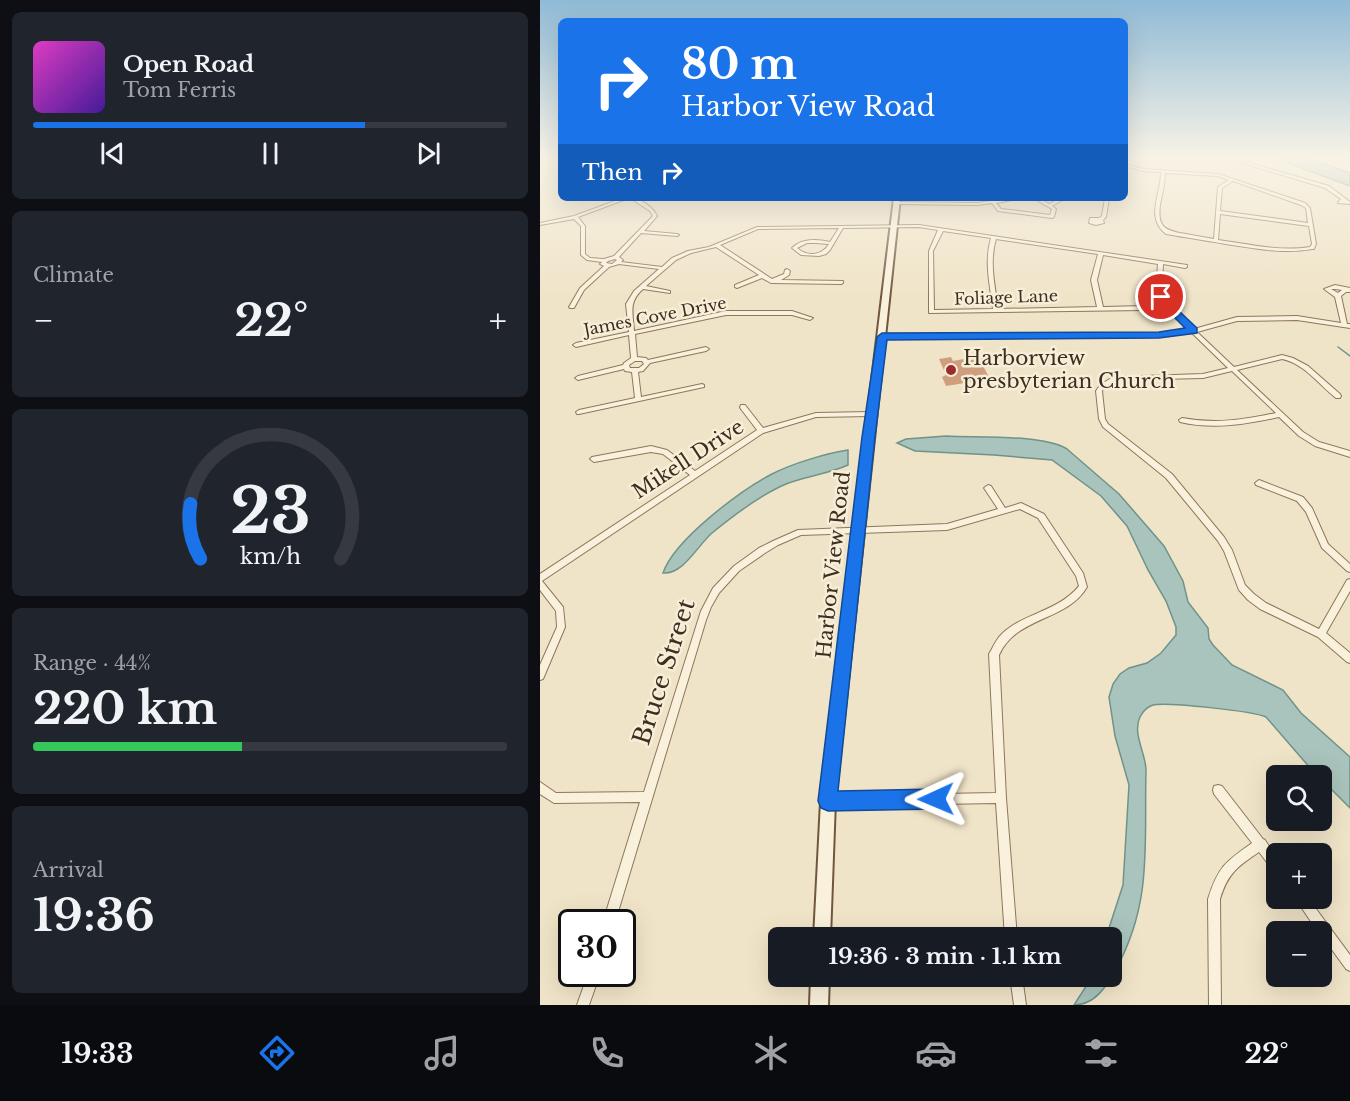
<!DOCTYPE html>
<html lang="en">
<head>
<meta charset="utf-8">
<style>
  :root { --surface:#171b24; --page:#20242c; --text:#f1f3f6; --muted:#9ea1a6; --line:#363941; --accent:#1a73e8 }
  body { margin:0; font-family:"Libre Baskerville",serif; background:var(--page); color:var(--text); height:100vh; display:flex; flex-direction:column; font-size:22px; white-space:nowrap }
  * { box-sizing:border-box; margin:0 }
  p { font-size:20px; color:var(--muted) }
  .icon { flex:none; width:33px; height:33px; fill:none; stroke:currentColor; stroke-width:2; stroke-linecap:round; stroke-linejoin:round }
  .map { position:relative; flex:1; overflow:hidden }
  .side { display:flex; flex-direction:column; gap:12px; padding:12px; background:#0d0f14; width:540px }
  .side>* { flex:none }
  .top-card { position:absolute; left:18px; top:18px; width:570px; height:183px; border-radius:9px; box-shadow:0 6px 24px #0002; background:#1a73e8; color:#fff; overflow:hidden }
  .controls { position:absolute; left:726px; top:765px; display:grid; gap:12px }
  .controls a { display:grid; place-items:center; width:66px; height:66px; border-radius:9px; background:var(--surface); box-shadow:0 6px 24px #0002; font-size:30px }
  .speed { position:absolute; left:18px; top:909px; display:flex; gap:12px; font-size:30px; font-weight:700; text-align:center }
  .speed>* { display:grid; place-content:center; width:78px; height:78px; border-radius:50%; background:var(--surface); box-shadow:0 6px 24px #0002; line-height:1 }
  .speed .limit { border:3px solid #111; border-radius:9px; background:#fff; color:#111 }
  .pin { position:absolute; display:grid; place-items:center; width:51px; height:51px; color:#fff; margin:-26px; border:3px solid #fff; border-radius:50%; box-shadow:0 2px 6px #0007 }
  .me { position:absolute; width:66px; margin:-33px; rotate:269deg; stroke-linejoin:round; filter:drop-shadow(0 0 4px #0008) }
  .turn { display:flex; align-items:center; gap:21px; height:126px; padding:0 24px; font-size:27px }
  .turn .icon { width:78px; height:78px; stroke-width:2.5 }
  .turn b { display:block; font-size:42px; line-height:51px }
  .then { display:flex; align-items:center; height:57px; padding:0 24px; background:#0003; gap:12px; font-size:22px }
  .big { font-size:45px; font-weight:700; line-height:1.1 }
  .side .widget { flex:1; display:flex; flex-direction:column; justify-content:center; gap:9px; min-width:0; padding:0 21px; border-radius:9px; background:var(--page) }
  .side .dial { align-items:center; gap:0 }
  .dial svg { height:156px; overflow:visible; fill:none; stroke:var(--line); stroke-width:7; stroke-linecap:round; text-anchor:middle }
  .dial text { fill:var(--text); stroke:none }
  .song { display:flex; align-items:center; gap:18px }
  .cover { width:72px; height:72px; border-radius:9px; background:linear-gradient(135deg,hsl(310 70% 55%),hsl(260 70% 35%)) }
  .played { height:6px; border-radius:3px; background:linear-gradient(90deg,var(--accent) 70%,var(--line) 70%) }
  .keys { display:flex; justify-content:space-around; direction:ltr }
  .heat { display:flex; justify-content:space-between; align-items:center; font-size:33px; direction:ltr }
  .charge { height:9px; border-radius:4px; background:linear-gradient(90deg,#34c759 44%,var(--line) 0) }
  .trip { position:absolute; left:228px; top:927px; width:354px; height:60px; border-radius:9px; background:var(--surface); box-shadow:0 6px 24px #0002; font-weight:700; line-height:60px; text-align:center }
  .tabs { display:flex; height:96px; justify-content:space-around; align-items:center; background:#090b0e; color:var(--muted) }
  .tabs .icon { width:42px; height:42px }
  .tabs .active { color:var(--accent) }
  .tabs b { font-size:27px; color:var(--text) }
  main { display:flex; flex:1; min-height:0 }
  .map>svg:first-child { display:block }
</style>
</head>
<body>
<main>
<section class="side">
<div class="widget">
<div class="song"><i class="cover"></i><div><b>Open Road</b><p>Tom Ferris</p></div></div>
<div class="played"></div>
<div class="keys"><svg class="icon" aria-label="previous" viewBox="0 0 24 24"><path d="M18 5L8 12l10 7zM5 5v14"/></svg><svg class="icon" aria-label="pause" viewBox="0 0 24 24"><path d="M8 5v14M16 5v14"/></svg><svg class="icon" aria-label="next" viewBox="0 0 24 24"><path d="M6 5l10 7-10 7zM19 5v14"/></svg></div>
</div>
<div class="widget"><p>Climate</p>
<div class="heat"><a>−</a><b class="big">22°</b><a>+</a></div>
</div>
<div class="widget dial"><svg viewBox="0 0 100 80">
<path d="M14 69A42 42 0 1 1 86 69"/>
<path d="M14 69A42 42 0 0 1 9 41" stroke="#1a73e8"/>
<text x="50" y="56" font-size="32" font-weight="700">23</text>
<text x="50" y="72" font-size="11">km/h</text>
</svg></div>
<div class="widget"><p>Range · 44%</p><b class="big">220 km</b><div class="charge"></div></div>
<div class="widget"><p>Arrival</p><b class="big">19:36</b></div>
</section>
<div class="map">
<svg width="810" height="1005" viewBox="0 0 810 1005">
  <rect width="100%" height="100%" fill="#f0e4c8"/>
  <path fill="#a9c4bc" stroke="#6f938a" stroke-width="1.5" d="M736,157H763L810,173V186L753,165Z
    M406,436C436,438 503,434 527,449L579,494L624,546L643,581L648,602L668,628L669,639L673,645L692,665L743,690L761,713L810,757V808L782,780V776L777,775L771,769L726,717C713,711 627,702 613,705C607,707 603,711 600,717C592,733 606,754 606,770C604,843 613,902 576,969C567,986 555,1005 534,1005L552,977L572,976V938L569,937L568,931L583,885L589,785L575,736L569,697L573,684L580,674L589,668L607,663L621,653L636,635V627L626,601L608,570L587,526L561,496L512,460L454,455L375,451L357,443L366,439Z
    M308,450V465C288,474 266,476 246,484C220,495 194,515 172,533C158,545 143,575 123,573C134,540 201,490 232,474C251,464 287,453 308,450Z"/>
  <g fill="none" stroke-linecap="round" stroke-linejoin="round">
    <path stroke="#6f938a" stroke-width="1.5" d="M798,347L810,356"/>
  </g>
  <path fill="#cf9f7d" d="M452,356L455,361L442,364L450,379L406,386L402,377L406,375L399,359L411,357L413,361L424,359L425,361Z"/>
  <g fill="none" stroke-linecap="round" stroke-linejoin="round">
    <defs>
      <path id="street" d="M683,157H689L789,186L810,202V204L798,203V202L801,199L785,188Z
        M799,157H804L810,159V161Z
        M585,164L603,169L678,174L765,203L770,208L776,244L774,249H772C746,254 718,249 692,245C670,241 648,238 626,234C605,218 621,195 621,172L603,171L585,166ZM625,173L677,176L689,180L678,187L674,239C664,237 655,236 646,234C626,231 617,228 620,205C622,194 625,184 625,173ZM693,181L761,205L766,208L768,223L680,211L682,188ZM680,214L769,226L772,244L770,247C740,252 708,244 678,240Z
        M83,198H89L38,217L45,226V254L50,258L64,259L74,256L113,216L110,211L90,198C100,198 113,207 117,216L104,231L137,234L139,235L137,236L101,233L79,257L83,260L81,262L122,267L132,258L148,251L169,247L217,227L379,225L647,265V267L645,268L623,264L622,288L628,304L654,329L697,317L757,316L801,323L795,297L784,289L795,285L810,288V292H806L801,296L807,324H810V328L757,320L697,321L657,332L694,367L742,355L753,358L768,366L800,394L801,396L800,398H796C778,384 765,364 742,359L697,370L763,432L779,442L810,451V457L775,446L759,436L739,417C706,424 674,430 640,422L639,420L642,418C674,424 704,420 736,413L692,371L663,378L576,380L564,387L562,391L565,419L568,424L632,474L684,537L692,550L705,585L714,594L726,603L779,629L807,580L810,579V591L786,633L810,653V663L807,662L778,637L720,609L708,600L699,590L684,551L678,541L626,478L563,427L559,419L556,391L560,385L573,377L663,374L688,368L652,333L619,337L340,338L339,337L342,335L619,333L649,330L625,307L605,310L389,313V251L398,230L379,227L303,228L290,250L286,254L279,256L261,255L252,248C262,238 277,239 290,242L299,228L218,229L180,245L232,279L244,274L245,270L247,269L250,271L249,275L241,280L303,281V283L301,284L231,283L222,278L197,288L195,287V285L219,275L176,247L151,253L136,260L106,286L130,291V293L103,289C88,302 93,314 94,331L186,311H252L273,318L270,320L252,315H186L95,334L97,357L106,358L108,360L166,347L169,349L166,351L110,363L103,371L98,372L101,397L162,384L164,385V387L39,414H37L36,412L39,410L95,398L92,372L85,371L84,369L38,380L35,378L38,376L83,365L84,363L91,358L89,335L36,347L33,345L36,343L89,332L86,304L94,291L119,269L79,264L69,267L44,290L34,308H30L29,307L40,288L64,266L60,264L62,262L47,260L41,255V226L34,219L0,225V223L34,216ZM403,231L451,238C444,262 450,285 453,309L394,310L393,251ZM456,239L558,254L551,280L557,307L458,309C455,285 449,263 456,239ZM267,243H276L289,244C282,256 267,257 257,248ZM563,255L618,264L616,288L623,304L605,306L563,307L557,280ZM75,259L77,260L72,264L66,263L68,261ZM791,289H795L802,290L798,293ZM95,361H102L104,364L99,368H90L89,365Z
        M471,198H483L456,203L461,209L510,215L512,209L493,198H498L509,204L521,198H526L512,206L516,209L514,217L512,218L458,211L452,203L437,205L355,204L353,203L355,202L437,203Z
        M565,198H569L566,217L563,220L564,223L556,225L549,223L550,218H559L562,216Z
        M201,405H205L223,428L276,413L331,412L334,414L331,416L276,417L223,433L2,581L23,607L25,627L3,679L0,680V665L17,627L16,611L0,590V574L150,475L123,454L111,452L54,462L50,459L52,457L111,446L127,450L155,471L217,430L201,409L200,407Z
        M719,480L763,497L772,508L788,544L810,564V572L807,571L782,548L766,512L757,501L716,485L715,483Z
        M448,485L451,486L465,508L481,503L504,514L543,573L547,587C532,613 500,616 477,633C469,639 463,646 459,655L466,798L477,938H465L456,803L288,806L284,805L283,801L284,797L288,796L456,793L449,654C452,649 455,642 459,637C480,613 517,613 539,586L536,576L498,518L480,509L407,530L261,535L238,545L225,553L199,571L179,593L171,607L166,620L75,922H63L100,802L14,803L0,794V782L16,793L104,792L161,611L173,588L194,566L219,548L233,541L258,530L407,524L458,509L444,488Z
        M678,785L682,786L723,839L725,840L736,857V870L732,869L719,852C697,867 688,873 680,899L681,1005H669L668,899C678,867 685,862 712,843L674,794L673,790L674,786Z
        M755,898H768L810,955V971L806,969L782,936V932H778Z
        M48,974H60L49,1005H37Z
        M470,976H482L486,1005H474Z"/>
      <path id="secondary" d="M354,198H360L295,801L290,938H274L281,801Z
        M271,976H289L288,1005H270Z"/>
    </defs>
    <use href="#street" stroke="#8d765c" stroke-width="2"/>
    <use href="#secondary" stroke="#6f573f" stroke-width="4"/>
    <use href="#street" fill="#faf1dc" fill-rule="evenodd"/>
    <use href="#secondary" fill="#faf1dc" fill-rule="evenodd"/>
  </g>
  <linearGradient id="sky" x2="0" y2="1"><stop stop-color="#8fbad6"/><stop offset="0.53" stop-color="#f8f3e6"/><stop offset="1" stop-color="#f8f3e6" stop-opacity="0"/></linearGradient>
  <rect width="810" height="297" fill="url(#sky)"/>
  <path fill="#1a73e8" stroke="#114b97" stroke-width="1.5" d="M621,294L657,328V333L619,338L347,340L335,437L298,791L396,789L403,792L406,799L403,806L396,809L288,811L281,808L278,801L322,437L337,337L342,333L619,332L645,328L617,300V295Z"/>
  <circle fill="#9e2a2b" stroke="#f7eed8" stroke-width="2" cx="411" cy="370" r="6"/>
  <g text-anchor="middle" stroke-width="5" stroke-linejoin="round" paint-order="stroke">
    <g font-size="16" fill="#3d2e20" stroke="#f7eed8">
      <text transform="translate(466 297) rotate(-2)" y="6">Foliage Lane</text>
      <text transform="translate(115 316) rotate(-11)" y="6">James Cove Drive</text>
    </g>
    <g font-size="20" fill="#3d2e20" stroke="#f7eed8" text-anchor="start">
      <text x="423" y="365">Harborview<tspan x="423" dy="23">presbyterian Church</tspan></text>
    </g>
    <g font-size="20" fill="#3d2e20" stroke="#f7eed8">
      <text transform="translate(148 459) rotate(-33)" y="7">Mikell Drive</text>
      <text transform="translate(293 565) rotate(-84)" y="7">Harbor View Road</text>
    </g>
    <g font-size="24" fill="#3d2e20" stroke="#f7eed8">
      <text transform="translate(124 672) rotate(-72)" y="8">Bruce Street</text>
    </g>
  </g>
</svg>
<div class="controls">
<a><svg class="icon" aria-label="search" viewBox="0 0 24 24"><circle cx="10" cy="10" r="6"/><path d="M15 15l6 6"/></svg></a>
<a>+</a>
<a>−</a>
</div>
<div class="speed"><div class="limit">30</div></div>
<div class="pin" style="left:621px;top:297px;background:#d93025"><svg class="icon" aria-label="arrive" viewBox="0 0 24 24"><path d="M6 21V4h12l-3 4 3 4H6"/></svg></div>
<svg class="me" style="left:396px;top:799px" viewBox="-20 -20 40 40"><path d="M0-17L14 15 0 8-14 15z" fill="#1a73e8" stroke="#fff" stroke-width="4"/></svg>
<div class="trip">19:36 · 3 min · 1.1 km</div>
<div class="top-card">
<div class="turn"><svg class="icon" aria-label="right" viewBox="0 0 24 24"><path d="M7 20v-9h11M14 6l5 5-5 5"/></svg><div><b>80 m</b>Harbor View Road</div></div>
<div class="then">Then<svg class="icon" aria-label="right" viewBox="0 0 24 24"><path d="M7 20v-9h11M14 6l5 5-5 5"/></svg></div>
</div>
</div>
</main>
<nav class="tabs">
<b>19:33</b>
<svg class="icon active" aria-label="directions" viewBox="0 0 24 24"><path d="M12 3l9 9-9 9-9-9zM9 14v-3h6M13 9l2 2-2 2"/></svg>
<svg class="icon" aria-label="music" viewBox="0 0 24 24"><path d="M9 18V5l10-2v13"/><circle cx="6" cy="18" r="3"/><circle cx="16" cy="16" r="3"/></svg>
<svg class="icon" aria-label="phone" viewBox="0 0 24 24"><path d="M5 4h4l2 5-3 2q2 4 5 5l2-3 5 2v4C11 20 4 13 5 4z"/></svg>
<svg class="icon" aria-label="climate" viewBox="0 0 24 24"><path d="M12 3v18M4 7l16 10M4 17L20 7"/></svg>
<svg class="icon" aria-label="car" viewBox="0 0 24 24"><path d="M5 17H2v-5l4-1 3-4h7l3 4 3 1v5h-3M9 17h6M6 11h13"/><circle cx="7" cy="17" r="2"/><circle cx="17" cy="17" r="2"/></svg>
<svg class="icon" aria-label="filters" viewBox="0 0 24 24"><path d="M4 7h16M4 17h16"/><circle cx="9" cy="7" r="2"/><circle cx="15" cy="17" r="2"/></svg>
<b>22°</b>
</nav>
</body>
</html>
